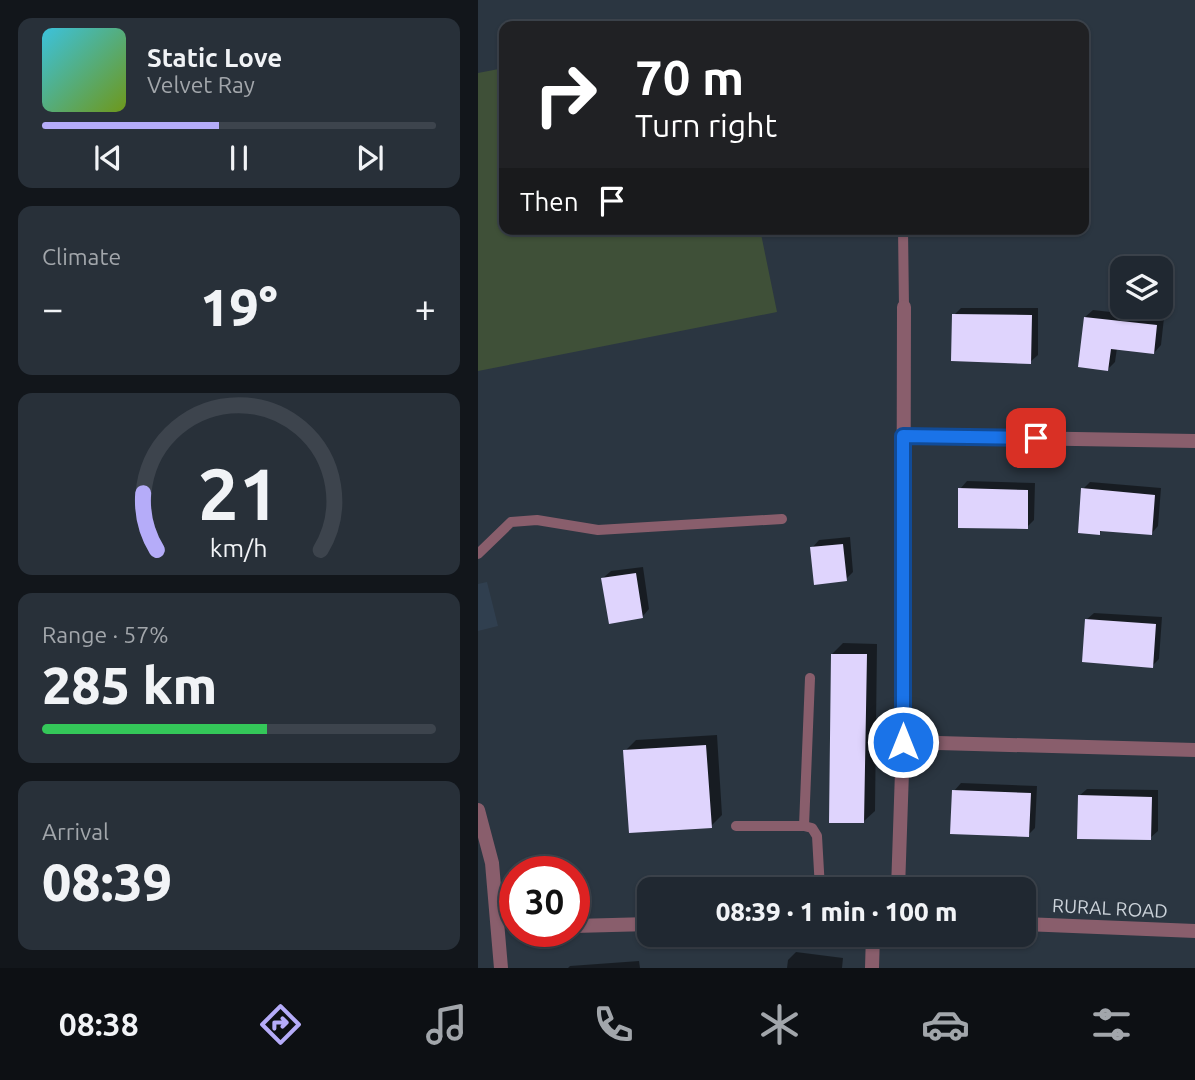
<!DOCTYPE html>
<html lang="en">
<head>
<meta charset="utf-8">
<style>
  :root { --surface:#202831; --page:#283039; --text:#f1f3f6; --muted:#a2a6ab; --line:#3d444d; --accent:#b5acf9 }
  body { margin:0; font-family:Ubuntu,sans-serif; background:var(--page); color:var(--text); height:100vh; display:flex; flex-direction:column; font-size:26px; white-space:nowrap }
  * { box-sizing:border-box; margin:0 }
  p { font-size:23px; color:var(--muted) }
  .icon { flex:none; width:38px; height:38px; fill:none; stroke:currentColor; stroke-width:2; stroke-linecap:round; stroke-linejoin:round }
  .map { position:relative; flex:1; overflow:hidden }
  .side { display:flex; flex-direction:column; gap:18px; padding:18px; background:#12161b; width:478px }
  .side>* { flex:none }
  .banner { position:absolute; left:21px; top:21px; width:590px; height:214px; border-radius:14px; box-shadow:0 2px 5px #0004,0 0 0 2px var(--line); background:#202124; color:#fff; overflow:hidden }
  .tools { position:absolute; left:632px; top:256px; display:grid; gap:14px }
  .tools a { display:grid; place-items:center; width:63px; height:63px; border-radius:14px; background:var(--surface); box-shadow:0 2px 5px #0004,0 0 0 2px var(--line); font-size:35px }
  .speed { position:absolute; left:21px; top:856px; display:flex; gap:14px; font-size:35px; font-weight:700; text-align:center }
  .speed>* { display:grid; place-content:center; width:91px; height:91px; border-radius:50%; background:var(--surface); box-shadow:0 2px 5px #0004,0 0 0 2px var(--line); line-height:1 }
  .speed .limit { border:10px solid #d22; background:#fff; color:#111 }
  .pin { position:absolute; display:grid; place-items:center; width:60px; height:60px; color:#fff; margin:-30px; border-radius:14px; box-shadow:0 4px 10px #0006 }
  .me { position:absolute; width:77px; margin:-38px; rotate:0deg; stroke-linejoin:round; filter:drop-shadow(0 0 5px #0008) }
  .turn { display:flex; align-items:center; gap:24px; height:147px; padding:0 21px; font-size:32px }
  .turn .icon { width:91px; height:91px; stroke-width:2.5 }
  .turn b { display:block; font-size:49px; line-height:60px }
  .then { display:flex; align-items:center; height:66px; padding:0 21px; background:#0003; gap:14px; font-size:26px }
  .big { font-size:52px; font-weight:800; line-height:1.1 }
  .side .widget { flex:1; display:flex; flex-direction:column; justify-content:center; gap:10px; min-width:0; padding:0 24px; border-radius:14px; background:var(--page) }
  .side .dial { align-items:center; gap:0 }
  .dial svg { height:182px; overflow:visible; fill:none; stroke:var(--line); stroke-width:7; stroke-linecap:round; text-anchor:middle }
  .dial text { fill:var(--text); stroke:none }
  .song { display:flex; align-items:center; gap:21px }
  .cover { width:84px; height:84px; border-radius:10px; background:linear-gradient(135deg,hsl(190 70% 55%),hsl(80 70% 35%)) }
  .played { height:7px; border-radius:4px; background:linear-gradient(90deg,var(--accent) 45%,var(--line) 45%) }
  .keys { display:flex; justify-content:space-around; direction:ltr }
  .heat { display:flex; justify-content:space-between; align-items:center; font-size:38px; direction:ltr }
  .charge { height:10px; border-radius:5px; background:linear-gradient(90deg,#34c759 57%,var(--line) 0) }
  .trip { position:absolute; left:159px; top:877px; width:399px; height:70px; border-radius:14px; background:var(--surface); box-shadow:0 2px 5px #0004,0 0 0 2px var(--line); font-weight:800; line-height:70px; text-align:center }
  .dock { display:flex; height:112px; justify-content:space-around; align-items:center; background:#0d1014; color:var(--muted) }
  .dock .icon { width:49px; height:49px }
  .dock .current { color:var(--accent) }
  .dock b { font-size:32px; color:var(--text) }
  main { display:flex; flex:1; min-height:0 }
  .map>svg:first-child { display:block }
</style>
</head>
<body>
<main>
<section class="side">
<div class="widget">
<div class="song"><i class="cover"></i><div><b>Static Love</b><p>Velvet Ray</p></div></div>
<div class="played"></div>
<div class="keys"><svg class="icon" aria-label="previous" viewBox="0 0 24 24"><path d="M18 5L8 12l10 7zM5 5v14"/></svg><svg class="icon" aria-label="pause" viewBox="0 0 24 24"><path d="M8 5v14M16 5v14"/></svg><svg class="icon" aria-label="next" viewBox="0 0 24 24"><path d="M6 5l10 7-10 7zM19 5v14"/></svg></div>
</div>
<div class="widget"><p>Climate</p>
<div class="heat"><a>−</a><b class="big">19°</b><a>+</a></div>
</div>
<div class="widget dial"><svg viewBox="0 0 100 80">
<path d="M14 69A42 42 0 1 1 86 69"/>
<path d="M14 69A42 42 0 0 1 8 44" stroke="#b5acf9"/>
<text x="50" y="56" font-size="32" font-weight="700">21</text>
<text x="50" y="72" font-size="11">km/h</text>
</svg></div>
<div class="widget"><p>Range · 57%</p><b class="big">285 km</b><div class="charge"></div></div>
<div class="widget"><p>Arrival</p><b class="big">08:39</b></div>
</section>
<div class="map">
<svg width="718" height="968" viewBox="0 0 718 968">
  <rect width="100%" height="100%" fill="#2b3641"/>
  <path fill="#303f4f" d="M9,582L20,626L0,631V584Z"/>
  <path fill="#3f5038" d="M26,68V229H282L299,312L0,371V73Z"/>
  <path fill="#0007" d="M483,308H560V355L552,362L476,315Z
    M615,310L686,318L683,345L676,353L639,348L637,362L630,369L607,317Z
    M489,481L557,483L556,520L549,527L482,489Z
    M612,482L683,488L680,526L673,534L625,530L621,533L605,489Z
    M372,537L375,572L368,579L334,548L341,540Z
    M165,567L171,609L164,617L125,578L133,571Z
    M616,613L684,617L681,659L674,666L608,620Z
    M365,643L399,644L397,811L386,821L354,654Z
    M239,735L244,815L233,826L147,751L158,740Z
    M483,783L559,786L557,828L550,835L476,791Z
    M609,789L680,790V831L672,838L601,796Z
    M318,952L365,958L364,968H309L310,960Z
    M161,961L162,968H90L92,966Z"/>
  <path fill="#dfd4fd" d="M474,314L554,315L553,364L473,361Z
    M606,317L679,325L676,354L633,349L630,371L600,367Z
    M480,488L550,490V529L480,528Z
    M603,488L677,495L674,535L622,531V535L600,533Z
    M365,544L369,581L336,585L332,547Z
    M158,573L165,618L131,624L123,578Z
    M607,619L678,624L675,668L604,662Z
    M353,654H389L386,823H351Z
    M228,745L234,828L151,833L145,750Z
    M474,790L553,793L551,837L472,834Z
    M600,795L674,797L673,840L599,839Z"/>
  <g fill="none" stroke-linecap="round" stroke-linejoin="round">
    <path stroke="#895e6c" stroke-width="10" d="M425,229L426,307
      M0,554L33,522L59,520L120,530L304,519
      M258,826H326L334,828L339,836L342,889
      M326,826L332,678"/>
    <path stroke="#895e6c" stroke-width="14" d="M425,436L718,441
      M425,742L718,750
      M0,810L14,863L23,968
      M420,889L425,742L426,307
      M546,924L718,931
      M96,926L172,924
      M394,968L395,934"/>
  </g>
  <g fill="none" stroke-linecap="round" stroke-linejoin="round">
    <defs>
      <path id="route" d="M425,742V436L558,438"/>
    </defs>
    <use href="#route" stroke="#114b97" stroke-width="18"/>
    <use href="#route" stroke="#1a73e8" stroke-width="12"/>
  </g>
  <g text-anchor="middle" stroke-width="7" stroke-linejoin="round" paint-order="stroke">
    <g font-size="19" fill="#cbd2d9" stroke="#2b3641">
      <text transform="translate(632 908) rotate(3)" y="7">RURAL ROAD</text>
    </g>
  </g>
</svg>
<div class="tools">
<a><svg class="icon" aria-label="layers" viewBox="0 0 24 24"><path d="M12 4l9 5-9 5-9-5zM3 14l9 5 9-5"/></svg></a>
</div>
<div class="speed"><div class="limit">30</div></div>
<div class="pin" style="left:558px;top:438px;background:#d93025"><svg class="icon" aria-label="arrive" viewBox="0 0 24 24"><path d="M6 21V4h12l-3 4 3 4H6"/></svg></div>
<svg class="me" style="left:425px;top:742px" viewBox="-20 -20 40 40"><circle r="17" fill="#1a73e8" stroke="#fff" stroke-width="3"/><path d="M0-11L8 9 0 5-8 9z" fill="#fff"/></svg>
<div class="trip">08:39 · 1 min · 100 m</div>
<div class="banner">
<div class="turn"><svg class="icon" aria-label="right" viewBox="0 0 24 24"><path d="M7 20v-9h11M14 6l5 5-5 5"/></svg><div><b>70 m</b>Turn right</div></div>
<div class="then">Then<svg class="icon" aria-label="arrive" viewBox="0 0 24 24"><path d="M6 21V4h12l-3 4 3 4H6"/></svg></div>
</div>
</div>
</main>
<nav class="dock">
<b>08:38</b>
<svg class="icon current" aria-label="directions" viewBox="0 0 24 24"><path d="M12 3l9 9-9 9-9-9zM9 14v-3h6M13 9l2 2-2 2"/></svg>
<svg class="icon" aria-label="music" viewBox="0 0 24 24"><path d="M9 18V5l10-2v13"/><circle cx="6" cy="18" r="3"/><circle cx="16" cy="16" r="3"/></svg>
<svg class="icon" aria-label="phone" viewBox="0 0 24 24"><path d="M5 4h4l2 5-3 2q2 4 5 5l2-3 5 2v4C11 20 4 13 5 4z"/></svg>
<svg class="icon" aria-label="climate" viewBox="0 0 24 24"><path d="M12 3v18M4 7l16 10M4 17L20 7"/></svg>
<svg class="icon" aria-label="car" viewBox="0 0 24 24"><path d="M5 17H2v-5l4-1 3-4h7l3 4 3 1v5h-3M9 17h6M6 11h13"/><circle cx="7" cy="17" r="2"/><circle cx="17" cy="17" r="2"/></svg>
<svg class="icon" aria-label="filters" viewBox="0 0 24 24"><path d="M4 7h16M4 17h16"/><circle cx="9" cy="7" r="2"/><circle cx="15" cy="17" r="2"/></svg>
</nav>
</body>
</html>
